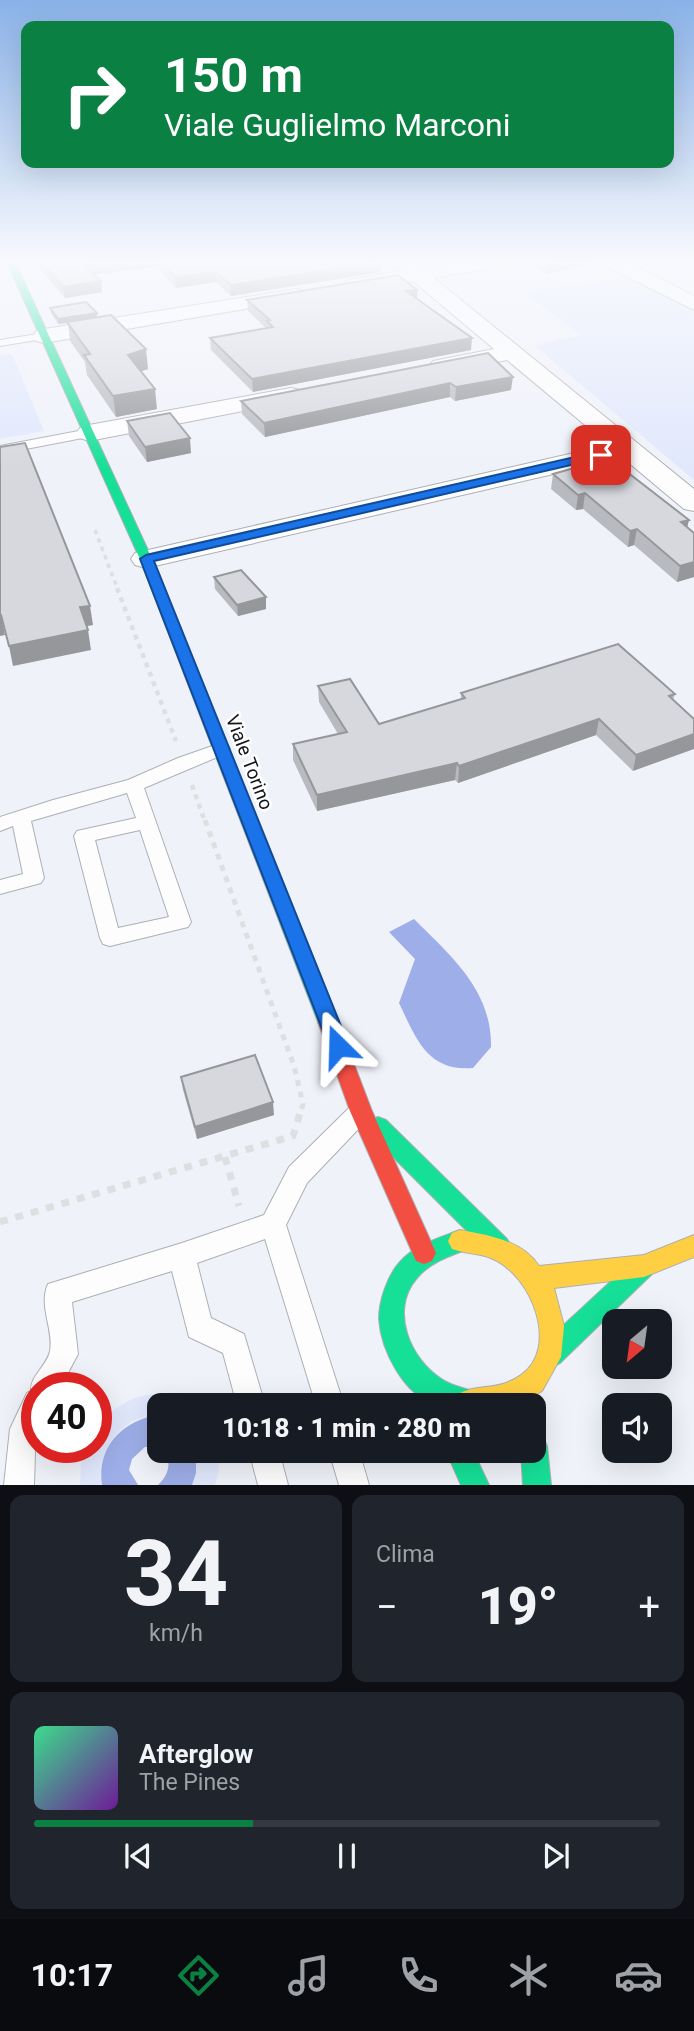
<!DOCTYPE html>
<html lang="it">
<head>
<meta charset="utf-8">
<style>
  :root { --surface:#171b24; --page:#20242c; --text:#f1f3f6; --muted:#9ea1a6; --line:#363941; --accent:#0b8043 }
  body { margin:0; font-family:Roboto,sans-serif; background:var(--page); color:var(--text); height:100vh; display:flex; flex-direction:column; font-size:26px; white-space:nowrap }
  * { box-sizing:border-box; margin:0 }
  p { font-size:23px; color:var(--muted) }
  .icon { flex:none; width:38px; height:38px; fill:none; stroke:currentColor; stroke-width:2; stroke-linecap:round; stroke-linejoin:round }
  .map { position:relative; height:1485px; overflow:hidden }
  .sheet { display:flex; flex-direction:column; gap:10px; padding:10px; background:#0d0f14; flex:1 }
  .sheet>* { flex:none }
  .top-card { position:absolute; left:21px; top:21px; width:653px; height:147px; border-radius:14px; box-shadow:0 7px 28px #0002; background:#0b8043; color:#fff; overflow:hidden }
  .needle { width:46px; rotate:209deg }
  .controls { position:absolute; left:602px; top:1309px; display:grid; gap:14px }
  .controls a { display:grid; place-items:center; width:70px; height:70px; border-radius:14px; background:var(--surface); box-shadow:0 7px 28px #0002; font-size:35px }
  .speed { position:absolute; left:21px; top:1372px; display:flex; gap:14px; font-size:35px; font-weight:700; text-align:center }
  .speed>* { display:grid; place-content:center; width:91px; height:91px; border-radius:50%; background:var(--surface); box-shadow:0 7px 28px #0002; line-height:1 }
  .speed .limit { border:10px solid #d22; background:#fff; color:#111 }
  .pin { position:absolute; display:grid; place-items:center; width:60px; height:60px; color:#fff; margin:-30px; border-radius:14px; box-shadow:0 4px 10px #0006 }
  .me { position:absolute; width:77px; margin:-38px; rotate:338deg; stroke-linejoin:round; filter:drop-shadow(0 0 5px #0008) }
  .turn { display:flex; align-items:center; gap:24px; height:147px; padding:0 28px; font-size:32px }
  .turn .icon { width:91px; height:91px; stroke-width:2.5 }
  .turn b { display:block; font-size:49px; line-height:60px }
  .big { font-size:52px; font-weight:800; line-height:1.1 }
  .sheet .tile { flex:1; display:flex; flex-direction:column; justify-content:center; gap:10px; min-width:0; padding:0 24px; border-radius:14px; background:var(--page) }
  .sheet .dial { align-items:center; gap:0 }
  .dial b { font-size:91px; line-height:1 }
  .song { display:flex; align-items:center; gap:21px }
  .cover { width:84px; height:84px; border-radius:10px; background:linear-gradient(135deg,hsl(150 70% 55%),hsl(280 70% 35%)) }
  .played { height:7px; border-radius:4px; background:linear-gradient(90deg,var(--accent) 35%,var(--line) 35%) }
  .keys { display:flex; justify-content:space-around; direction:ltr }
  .heat { display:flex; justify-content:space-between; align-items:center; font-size:38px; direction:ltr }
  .sheet .tiles { flex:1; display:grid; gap:10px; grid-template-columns:1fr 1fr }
  .tile:last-child { grid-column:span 2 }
  .trip { position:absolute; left:147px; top:1393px; width:399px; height:70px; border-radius:14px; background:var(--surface); box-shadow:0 7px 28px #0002; font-weight:800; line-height:70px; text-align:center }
  .menu { display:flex; height:112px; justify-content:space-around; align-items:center; background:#090b0e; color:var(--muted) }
  .menu .icon { width:49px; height:49px }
  .menu .current { color:var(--accent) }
  .menu b { font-size:32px; color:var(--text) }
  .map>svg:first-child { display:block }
</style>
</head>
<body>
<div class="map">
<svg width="694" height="1485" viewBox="0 0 694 1485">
  <rect width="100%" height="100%" fill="#f0f2fa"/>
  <path fill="#e1e8fc" d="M627,276L694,311V480L534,345L581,335L523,292Z
    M12,354L44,431L0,439V355Z
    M157,1394L180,1399L193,1405H159V1416C121,1413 98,1451 102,1485H80L81,1463L85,1447H96V1427C113,1408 131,1395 157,1394Z
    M196,1451H218L219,1470L215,1485H192L196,1473Z"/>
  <path fill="#9daee8" d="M414,919C451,956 492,990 491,1047L473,1068C427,1072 416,1038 399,1003L415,959L389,932Z
    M151,1416H159V1447H145L132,1459L129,1470L138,1485H102C97,1450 118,1425 151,1416Z
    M163,1451H196V1473L192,1485H158C168,1476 173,1462 163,1451Z"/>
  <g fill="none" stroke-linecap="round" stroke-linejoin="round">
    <defs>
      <path id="lane" d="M44,333L48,334V338L0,346V340Z
        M89,429L93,430V436L0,454V446Z
        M221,743L227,745L230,749L227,753L144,788L191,922L188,927L110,946L103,944L100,938L74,836L77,831L136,818L127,793L31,821L44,878L41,883L0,894V880L23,874L13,826L0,831V817L53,800L128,780L178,758ZM140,830L169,917L118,928L95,840Z
        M359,1103L367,1106L371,1113L367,1120L307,1183L286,1225L344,1405H316L265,1239L197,1263L211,1318L244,1334L265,1405H237L223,1353L189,1337L172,1271L72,1302L78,1354L60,1388H37L34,1485H4L10,1429L27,1393L31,1391C30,1376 47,1366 50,1351C54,1329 38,1306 48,1284L182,1243L264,1215L289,1167L351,1106Z
        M249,1451H279L288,1485H258Z
        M329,1451H359L369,1485H339Z"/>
      <path id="street" d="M403,260L413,261L422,268L470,260H515L512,264L505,266L434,278L694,489V511L684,509L623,458L146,568L135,565L131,559L135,553L609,445L507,360L441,373L433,371L429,366L433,361L494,349L413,281L354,291L347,289L344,285L347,281L354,279L401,271L396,265Z
        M599,260H624L694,296V310L602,264Z
        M297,289L304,291L307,295L304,299L44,343L36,341L33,336L36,331L44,329Z
        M291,388L300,390L303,395L300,400L89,441L80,438L76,433L80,428L89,425Z"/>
      <path id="fast" d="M6,260H14L152,559L338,1022L335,1028L328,1030L321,1028L318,1022L140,559Z
        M378,1117L386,1120L507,1239L511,1247L507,1255L499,1258L491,1255L370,1134L367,1127L370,1120Z
        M460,1230L468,1233L472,1241L468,1249C450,1256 430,1262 417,1278C389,1310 410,1360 443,1380C454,1387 466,1388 478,1393L482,1402L481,1405C468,1405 450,1408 437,1405C404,1396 381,1350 379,1319C379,1301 387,1277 399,1263C414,1245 439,1238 460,1230Z
        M644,1255L652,1258L656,1266L652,1274L560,1363L551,1367L542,1363L538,1354L542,1345L636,1258Z
        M534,1433L543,1437L547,1446L551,1485H523L521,1451H534Z
        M446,1451H473L489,1485H461Z"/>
      <path id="slow" d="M460,1230C488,1235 522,1240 539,1266L644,1255L694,1235V1257L644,1277L554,1288L564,1326L561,1357L542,1391L520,1405H457L460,1393C483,1383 496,1392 521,1375C560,1348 532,1276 493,1259C481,1253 465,1254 452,1249L448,1241L452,1233Z"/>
      <path id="jam" d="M328,1014L335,1016L338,1022L372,1111L436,1253L432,1261L424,1264L416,1261L350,1111L318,1022L321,1016Z"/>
    </defs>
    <use href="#lane" stroke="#adafb5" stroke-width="2"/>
    <use href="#street" stroke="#adafb5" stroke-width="2"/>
    <use href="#fast" stroke="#adafb5" stroke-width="2"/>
    <use href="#slow" stroke="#adafb5" stroke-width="2"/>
    <use href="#jam" stroke="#adafb5" stroke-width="2"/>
    <path stroke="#dedfe1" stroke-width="3.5" stroke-dasharray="4.5 4.5" stroke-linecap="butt" d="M95,530L118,590"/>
    <path stroke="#dedfe1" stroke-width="4.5" stroke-dasharray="5 5" stroke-linecap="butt" d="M117,588L176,741
      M192,785L205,822"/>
    <path stroke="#dedfe1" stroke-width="5" stroke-dasharray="6 6" stroke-linecap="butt" d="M205,820L294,1066L303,1104L300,1115"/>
    <path stroke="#dedfe1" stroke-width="7" stroke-dasharray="8 8" stroke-linecap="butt" d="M225,1157L239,1206
      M0,1222L293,1136L300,1113"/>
    <use href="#lane" fill="#fdfdfe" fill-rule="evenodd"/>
    <use href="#street" fill="#fdfdfe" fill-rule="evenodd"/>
    <use href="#fast" fill="#16e098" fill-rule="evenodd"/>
    <use href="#slow" fill="#ffcf43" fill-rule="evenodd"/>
    <use href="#jam" fill="#f24e42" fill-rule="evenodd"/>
  </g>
  <path fill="#b8babf" d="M32,260H379L381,272L231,296L216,282L176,288L157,267L94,274L101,281L102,292L65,298Z
    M521,260H598L597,262L547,274Z
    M417,299L471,350L253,392L211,350L210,338L266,328L248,311L247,300Z
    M50,308L97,317L148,369L141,371L157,409L116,417L87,375L85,362L70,341L68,323L58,324L51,313Z
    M488,353L511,390L455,401L450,397L265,437L242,414L241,401Z
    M127,421L191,453L147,462L129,436Z
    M553,474L689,520L687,527L694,533V577L677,582L634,545L628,547L583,509L576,510L551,489Z
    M214,577L266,597V609L238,616L215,589Z
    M318,686L379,724L461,699V693L675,694L673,700L633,771L596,735L458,783L455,780L317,811L293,760V744L338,734L319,702Z
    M181,1077L274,1115L197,1139L183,1090Z"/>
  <path fill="#96979b" d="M128,260H156L157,267L87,275L85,265Z
    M568,260H598L597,262L547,274V265Z
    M381,262V272L231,296V285Z
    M215,272L216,282L176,288L175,277Z
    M101,281L102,292L65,298L63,287Z
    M417,290V301L406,291Z
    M97,313V318L58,324V319Z
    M472,338L471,350L253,392L252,379Z
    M146,349L148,369L130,375L128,355Z
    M513,377L511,390L455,401L456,387Z
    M450,383V397L265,437L264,423Z
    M155,389L157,409L116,417L113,396Z
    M190,438L191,453L147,462L145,447Z
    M585,493L583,509L576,510L578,495Z
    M689,520L685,536L681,522Z
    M637,529L634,545L628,547L630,531Z
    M694,562V577L677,582L680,566Z
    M266,597V609L238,616L237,605Z
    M90,606L93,625L83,627L80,607Z
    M0,615H1L5,635L0,636Z
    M88,630L91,650L13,666L9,646Z
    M599,719L596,735L458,783L459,766Z
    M694,734V749L633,771L636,755Z
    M457,763L455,780L317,811V795Z
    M273,1102L274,1115L197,1139L195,1127Z"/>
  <path fill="#d6d8de" stroke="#96979b" stroke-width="2" d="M39,260H128L85,265L101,281L63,287Z
    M159,260H379L381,262L231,285L215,272L175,277Z
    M538,260H568L547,265Z
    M398,275L417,290L406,291L472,338L252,379L210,338L273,327L267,321L270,320L247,300Z
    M86,302L97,313L58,319L50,308Z
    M111,315L146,349L128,355L155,389L113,396L84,355L90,354L67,322Z
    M488,353L513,377L456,387L450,383L264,423L241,401Z
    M170,413L190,438L145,447L127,421Z
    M25,443L90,606L80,607L88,630L9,646L1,615H0V447Z
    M609,458L689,520L681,522L694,533V562L680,566L637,529L630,531L585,493L578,495L553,474Z
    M241,570L266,597L237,605L214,577Z
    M618,644L675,694L669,696L694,719V734L636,755L599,719L459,766L457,763L317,795L293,744L347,732L318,686L350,679L379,724L465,698L461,693Z
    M255,1055L273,1102L195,1127L181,1077Z"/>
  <linearGradient id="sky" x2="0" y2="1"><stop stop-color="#8ab2e8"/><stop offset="0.56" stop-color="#f8f9fd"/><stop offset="1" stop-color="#f8f9fd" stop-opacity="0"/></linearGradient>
  <rect width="694" height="468" fill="url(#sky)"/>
  <path fill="#1a73e8" stroke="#114b97" stroke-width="2" d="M601,451L606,452V457L154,561L349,1046L346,1052L338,1054L331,1052L140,559L146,555Z"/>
  <g text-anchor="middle" stroke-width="5" stroke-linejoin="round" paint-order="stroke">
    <g font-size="19" fill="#13151a" stroke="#fff">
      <text transform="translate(250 762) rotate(69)" y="7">Viale Torino</text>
    </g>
  </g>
</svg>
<div class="controls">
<a><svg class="needle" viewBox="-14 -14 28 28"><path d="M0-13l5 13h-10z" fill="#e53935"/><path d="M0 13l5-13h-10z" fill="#9ea1a6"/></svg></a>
<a><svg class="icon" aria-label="sound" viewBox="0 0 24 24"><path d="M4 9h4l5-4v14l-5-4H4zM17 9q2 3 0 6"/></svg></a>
</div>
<div class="speed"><div class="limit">40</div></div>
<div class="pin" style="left:601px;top:455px;background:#d93025"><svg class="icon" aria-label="arrive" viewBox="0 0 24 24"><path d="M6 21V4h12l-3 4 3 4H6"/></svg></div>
<svg class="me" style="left:338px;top:1046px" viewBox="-20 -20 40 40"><path d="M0-17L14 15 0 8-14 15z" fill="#1a73e8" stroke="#fff" stroke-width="4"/></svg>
<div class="trip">10:18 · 1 min · 280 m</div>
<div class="top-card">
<div class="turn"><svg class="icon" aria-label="right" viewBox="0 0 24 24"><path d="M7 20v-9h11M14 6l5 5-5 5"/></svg><div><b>150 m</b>Viale Guglielmo Marconi</div></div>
</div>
</div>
<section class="sheet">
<div class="tiles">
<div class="tile dial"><b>34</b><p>km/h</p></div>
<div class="tile"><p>Clima</p>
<div class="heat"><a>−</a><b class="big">19°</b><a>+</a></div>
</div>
<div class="tile">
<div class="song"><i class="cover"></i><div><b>Afterglow</b><p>The Pines</p></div></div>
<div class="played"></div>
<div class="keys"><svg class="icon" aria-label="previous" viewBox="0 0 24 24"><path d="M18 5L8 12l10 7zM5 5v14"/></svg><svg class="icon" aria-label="pause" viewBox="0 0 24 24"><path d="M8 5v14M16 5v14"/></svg><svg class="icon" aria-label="next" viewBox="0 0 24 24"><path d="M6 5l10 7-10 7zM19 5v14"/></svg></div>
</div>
</div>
</section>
<nav class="menu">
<b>10:17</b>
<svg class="icon current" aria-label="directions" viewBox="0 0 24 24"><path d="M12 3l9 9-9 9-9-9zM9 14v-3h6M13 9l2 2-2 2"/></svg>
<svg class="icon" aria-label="music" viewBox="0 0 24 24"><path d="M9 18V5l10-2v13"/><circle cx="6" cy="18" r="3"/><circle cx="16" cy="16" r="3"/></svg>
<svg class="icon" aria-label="phone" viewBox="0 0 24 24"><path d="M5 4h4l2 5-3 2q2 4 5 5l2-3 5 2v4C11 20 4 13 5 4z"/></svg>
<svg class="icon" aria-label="climate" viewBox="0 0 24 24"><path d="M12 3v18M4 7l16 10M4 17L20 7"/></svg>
<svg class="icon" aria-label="car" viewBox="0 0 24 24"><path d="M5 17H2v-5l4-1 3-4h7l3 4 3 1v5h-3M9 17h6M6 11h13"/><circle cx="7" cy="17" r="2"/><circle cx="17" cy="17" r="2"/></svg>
</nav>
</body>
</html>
